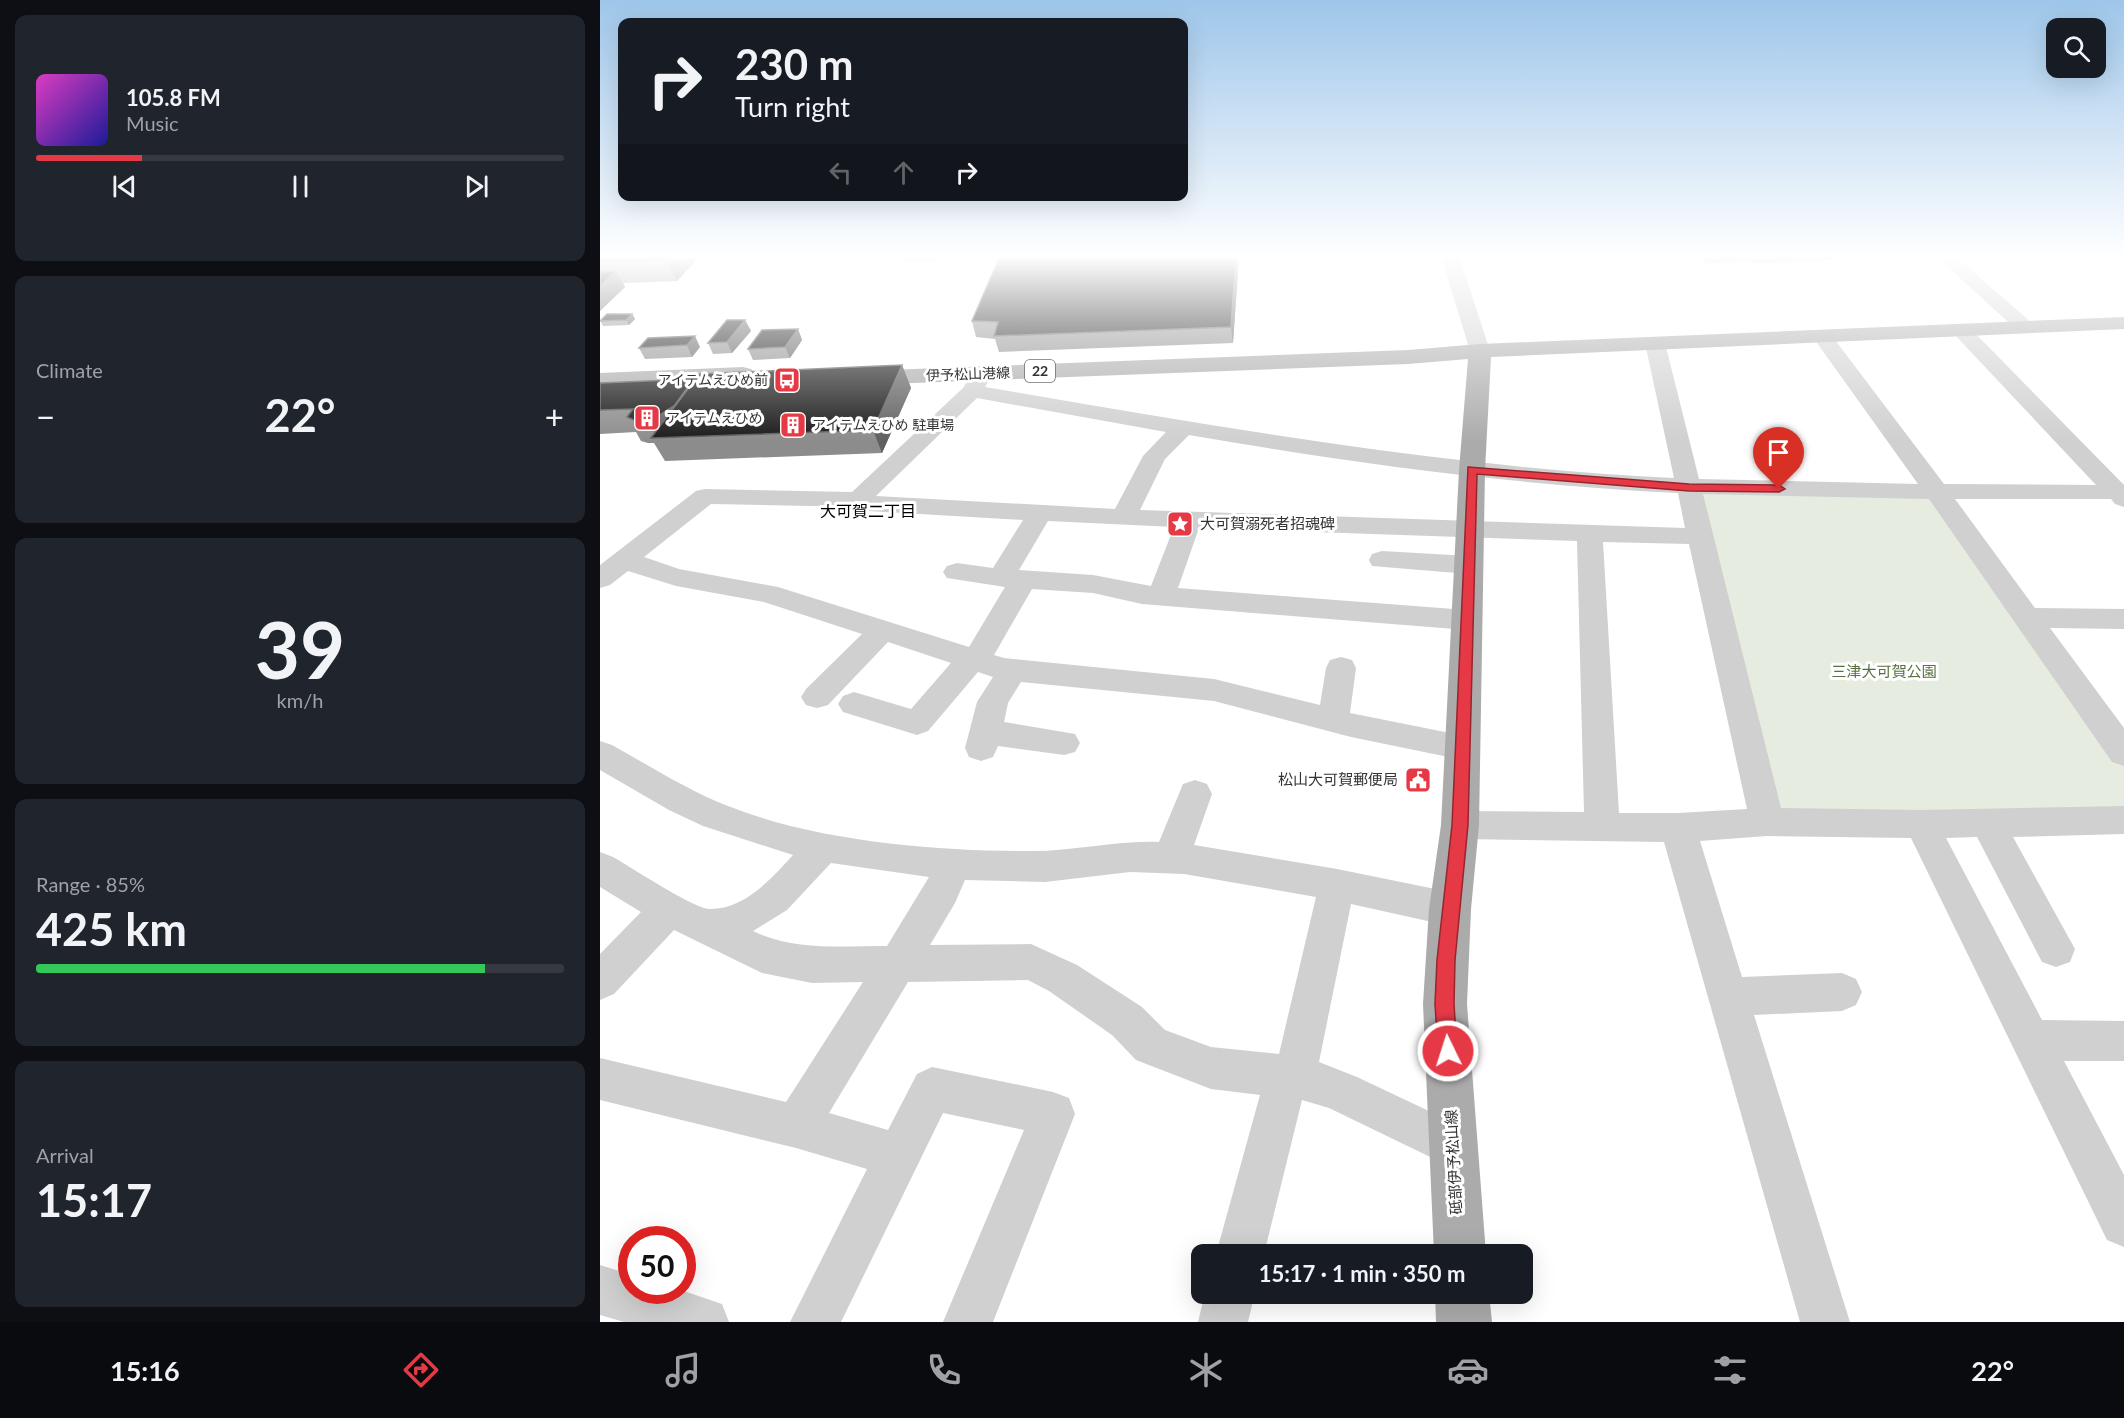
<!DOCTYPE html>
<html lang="en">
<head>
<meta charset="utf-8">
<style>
  :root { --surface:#171b24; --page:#20242c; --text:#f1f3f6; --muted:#9ea1a6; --line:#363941; --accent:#e63946 }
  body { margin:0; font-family:Lato,"Noto Sans JP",sans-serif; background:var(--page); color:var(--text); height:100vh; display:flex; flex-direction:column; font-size:22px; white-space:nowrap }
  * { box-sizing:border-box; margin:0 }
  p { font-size:20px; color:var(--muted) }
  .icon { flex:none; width:33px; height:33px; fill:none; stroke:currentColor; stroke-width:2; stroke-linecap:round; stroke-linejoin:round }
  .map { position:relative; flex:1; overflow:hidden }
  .details { display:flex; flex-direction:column; gap:15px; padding:15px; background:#0d0f14; width:600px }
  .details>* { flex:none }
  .hud { position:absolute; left:18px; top:18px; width:570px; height:183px; border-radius:12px; box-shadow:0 6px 24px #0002; background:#171b24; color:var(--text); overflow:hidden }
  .fabs { position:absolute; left:1446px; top:18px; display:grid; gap:12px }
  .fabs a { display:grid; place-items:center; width:60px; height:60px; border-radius:12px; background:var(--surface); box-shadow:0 6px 24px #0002; font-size:30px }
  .speed { position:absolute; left:18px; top:1226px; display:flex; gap:12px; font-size:30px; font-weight:700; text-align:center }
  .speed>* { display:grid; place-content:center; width:78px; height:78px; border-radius:50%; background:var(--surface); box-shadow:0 6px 24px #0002; line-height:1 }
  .speed .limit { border:9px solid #d22; background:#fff; color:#111 }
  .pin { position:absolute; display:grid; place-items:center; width:51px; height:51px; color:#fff; margin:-62px -26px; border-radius:50% 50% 50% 0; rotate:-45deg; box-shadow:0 0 6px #0007 }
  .pin .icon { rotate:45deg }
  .me { position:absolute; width:66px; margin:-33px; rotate:356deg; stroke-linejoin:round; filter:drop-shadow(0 0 4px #0008) }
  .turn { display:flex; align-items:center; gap:21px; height:126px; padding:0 18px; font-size:27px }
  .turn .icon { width:78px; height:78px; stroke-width:2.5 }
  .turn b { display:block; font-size:42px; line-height:51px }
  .lanes { display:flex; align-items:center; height:57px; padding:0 18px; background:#0003; justify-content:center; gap:30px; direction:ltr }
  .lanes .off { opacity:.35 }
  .big { font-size:45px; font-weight:700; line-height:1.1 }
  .details .card { flex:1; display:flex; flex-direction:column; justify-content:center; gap:9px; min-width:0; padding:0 21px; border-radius:12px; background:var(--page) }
  .details .dial { align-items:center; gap:0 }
  .dial b { font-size:78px; line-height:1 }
  .song { display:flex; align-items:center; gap:18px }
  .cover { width:72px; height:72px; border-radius:9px; background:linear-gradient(135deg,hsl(310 70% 55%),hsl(240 70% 35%)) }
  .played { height:6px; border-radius:3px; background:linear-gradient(90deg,var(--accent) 20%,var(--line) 20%) }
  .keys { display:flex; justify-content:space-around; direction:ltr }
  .heat { display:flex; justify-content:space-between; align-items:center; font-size:33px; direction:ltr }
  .charge { height:9px; border-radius:4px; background:linear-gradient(90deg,#34c759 85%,var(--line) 0) }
  .trip { position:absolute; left:591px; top:1244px; width:342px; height:60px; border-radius:12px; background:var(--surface); box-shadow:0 6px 24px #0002; font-weight:700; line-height:60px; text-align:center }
  .tab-bar { display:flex; height:96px; justify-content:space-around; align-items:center; background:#090b0e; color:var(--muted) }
  .tab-bar .icon { width:42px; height:42px }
  .tab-bar .on { color:var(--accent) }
  .tab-bar b { font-size:27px; color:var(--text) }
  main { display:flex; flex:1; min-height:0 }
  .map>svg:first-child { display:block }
</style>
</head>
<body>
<main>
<section class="details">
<div class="card">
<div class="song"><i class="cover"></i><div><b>105.8 FM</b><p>Music</p></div></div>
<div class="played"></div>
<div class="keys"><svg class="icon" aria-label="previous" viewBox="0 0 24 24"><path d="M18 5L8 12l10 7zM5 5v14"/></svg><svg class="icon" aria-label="pause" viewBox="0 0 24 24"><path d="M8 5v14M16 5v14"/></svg><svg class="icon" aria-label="next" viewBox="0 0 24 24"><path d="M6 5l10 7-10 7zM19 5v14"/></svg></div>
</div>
<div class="card"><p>Climate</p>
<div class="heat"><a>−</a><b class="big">22°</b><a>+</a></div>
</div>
<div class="card dial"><b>39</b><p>km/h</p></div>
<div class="card"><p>Range · 85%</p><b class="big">425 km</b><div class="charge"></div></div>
<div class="card"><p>Arrival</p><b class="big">15:17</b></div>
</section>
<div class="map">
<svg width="1524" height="1322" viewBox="0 0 1524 1322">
  <rect width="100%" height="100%" fill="#fff"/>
  <path fill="#e6ecdf" d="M1095,491L1332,494L1524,763V812L1173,816Z"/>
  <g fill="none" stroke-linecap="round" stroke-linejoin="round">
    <path fill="#d0d0d0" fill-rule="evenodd" d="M841,256H859L890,351L887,355L880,357L873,355L870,351Z
      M1336,256H1355L1432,323L1435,327L1432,331H1418Z
      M1362,325L1369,327L1524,485V507L1515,504L1511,499H1355L1435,608L1524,609V629L1450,628L1524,728V766L1512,762L1329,499L1103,494L1181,808L1321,810L1524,806V834L1413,837L1475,949L1470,962L1456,967L1442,962L1377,837L1346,838L1442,1020L1524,1021V1061H1464L1524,1175V1247L1507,1240L1311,838L1167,836L1100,841L1142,977L1242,973L1256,979L1262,992L1256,1005L1242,1011L1154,1015L1250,1322H1200L1064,842L860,839L848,835L842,825L848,815L860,811L984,812L977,541L599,528L578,588L867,610L877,613L881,620L877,627L867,630L542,604L493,593L432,589L394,655L404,658L614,679L720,705L726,668L730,660L741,657L752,660L756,668L750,713L875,738L879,747L875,756L863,760L751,737L614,701L421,682L408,703L404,722L475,734L480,743L475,752L464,755L398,746L393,757L381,761L369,757L365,748L377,702L393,677L378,672L328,731L317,735L243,712L238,704L243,696L254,692L311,709L351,663L288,642L228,705L217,708L206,705L201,697L206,689L262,634L164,602L76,586L28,571L10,585L0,588V565L96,491L105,489L252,492L363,388L375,369L382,367L389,369L393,373L385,387C614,426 842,467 1074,478L1045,343L1048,339H1062L1065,343L1099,479L1318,484L1212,336L1215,332H1229L1344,484L1496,485L1355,335L1352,331L1355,327ZM377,398L566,432L543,456L515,509L276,496ZM589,435C751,463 913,485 1078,493L1085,528L540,510L565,459ZM111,504L256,507L268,511L423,520L393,568L357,563L347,566L343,572L347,578L405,587L369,647L178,587L79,569L44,557ZM448,521L574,527L551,586L493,575L419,570ZM1003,542L1089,544L1147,809L1078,813H1019Z
      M782,551L869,556L879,559L883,565L879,571L869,574L772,566L769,560L772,554Z
      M0,741L12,745C50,766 87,790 128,806C216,841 334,851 428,851C472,852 515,840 559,842L583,784L595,780L607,784L612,794L594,845L737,869L850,892L863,897L869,909L863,921L850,926L751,904L719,1062L757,1077L869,1130L875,1146L869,1162L853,1168L729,1108L702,1100L664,1254H616L660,1095L611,1089L536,1060L512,1035L449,991L428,980L308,982L229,1113L288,1130L317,1074L332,1067L453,1092L469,1098L475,1114L393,1322H343L424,1130L343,1113L241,1322H190L267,1169L196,1148L0,1100V1058L186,1102L263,982L212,983L162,973L74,930L14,994L0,1000V954L41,912L0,887V852L13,857C31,867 94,909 110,909C145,909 172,878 193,855L103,826L69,810L0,770ZM231,863L329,877L287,946C242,946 194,951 153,931L187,910ZM530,872L584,874L716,897L679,1054L611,1047L565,1030L542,1007L477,965L431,944L330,945L355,903L365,880L445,882Z
      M0,1265L32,1275V1290H81L122,1304L129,1322H24L0,1315Z
      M605,1293H655L648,1322H598Z"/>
    <path fill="#ababab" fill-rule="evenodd" d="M1524,317V329L891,357L885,470L879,825L871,909L867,1004L886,1254H834L823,1004L829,909L841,825L859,470L868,359L808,364L261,385L253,383L249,378L253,373L261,371L808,350L880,344Z
      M143,367L151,369L155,374L151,379L0,387V373Z
      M835,1293H889L892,1322H836Z"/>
  </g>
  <path fill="#8c8c8c" d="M0,256H100L77,281L23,283L25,287L0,311Z
    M302,256H339L337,261L304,262Z
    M400,256H639L633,343L399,352L395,339L376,337L372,321Z
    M1102,256H1321V258L1220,260L1219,262L1149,263L1146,260V262L1106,263Z
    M1356,256H1389L1358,257Z
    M32,314L35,319L29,325L3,326L0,320Z
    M145,320L151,331L132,353L113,354L108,343Z
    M198,329L202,340L190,358L153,360L148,349Z
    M48,338L100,347L92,357L45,359L39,348Z
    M302,365L311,388L282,453L65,461L54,443H48L41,441L36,432L0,434V383L94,379L95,380Z"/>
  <path fill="#5f5f5f" d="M70,256H100L77,281L67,260Z
    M636,256H639L633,343L631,327Z
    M16,271L25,287L0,311V286Z
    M32,314L35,319L29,325L26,320Z
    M145,320L151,331L132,353L127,342Z
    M198,329L202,340L190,358L185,347Z
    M95,336L100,347L92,357L87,345Z
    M302,365L311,388L282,453L273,430Z
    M94,379L106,401L66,437L55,418Z"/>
  <path fill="#1a1a1a" stroke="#5f5f5f" stroke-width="1.5" d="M0,256H70L67,260L0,262Z
    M400,256H636L631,327L394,336L398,322L372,321Z
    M16,271L0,286V272Z
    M7,314H32L26,320L0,321Z
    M127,320H145L127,342L108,343Z
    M198,329L185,347L148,349L162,330Z
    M95,336L87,345L39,348L48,338Z
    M302,365L273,430L51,438L99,374Z
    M94,379L74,406L55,418L34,420L27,417L33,409L0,410V383Z"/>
  <linearGradient id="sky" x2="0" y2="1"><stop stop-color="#9ec6ea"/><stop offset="0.58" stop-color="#fff"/><stop offset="1" stop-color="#fff" stop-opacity="0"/></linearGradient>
  <rect width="1524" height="442" fill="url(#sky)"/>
  <path fill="#e63946" stroke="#96252e" stroke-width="1.5" d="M868,467L1089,484L1179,485L1185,489L1179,492L1089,491L877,474L868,825L855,960L854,1004L857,1051L854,1058L848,1061L841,1058L838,1051L835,1004L837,960L852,825Z"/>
  <defs>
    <symbol id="bus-square" viewBox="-11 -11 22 22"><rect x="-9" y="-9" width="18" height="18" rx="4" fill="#e63946" stroke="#fff"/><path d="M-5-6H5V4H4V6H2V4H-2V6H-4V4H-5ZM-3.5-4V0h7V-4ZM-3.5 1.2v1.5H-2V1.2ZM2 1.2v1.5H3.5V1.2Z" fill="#fff"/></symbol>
    <symbol id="building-square" viewBox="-11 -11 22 22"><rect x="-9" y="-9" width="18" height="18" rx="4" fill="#e63946" stroke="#fff"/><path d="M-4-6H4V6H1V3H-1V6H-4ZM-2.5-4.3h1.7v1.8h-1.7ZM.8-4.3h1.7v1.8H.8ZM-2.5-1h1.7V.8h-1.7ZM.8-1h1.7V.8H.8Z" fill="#fff"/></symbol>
    <symbol id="sight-square" viewBox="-11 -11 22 22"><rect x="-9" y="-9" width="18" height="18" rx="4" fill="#e63946" stroke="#fff"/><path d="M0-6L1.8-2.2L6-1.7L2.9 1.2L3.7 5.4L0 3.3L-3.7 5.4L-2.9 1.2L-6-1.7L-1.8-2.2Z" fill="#fff"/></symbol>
    <symbol id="civic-square" viewBox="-11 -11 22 22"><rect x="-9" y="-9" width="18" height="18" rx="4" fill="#e63946" stroke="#fff"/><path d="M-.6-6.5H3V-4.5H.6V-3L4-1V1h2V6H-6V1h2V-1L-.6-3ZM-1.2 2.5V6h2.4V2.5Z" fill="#fff"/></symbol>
  </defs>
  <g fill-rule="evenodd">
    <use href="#bus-square" x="172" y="365" width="30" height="30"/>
    <use href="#building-square" x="32" y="403" width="30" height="30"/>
    <use href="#building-square" x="178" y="410" width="30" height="30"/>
    <use href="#sight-square" x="565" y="509" width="30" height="30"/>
    <use href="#civic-square" x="803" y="765" width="30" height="30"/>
  </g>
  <g text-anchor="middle" stroke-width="6" stroke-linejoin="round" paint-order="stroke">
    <rect fill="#fff" stroke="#707070" stroke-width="1.5" x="425" y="360" width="30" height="22" rx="4.5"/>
    <g font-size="14" font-weight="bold" fill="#333">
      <text x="440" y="376">22</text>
    </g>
    <g font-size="14" fill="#333" stroke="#fff">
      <text transform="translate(368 374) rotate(-2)" y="5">伊予松山港線</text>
    </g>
    <g font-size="14" fill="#333" stroke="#fff" text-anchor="start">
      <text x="168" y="385" text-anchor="end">アイテムえひめ前</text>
      <text x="66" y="423">アイテムえひめ</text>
      <text x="212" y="430">アイテムえひめ 駐車場</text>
    </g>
    <g font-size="15" fill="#333" stroke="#fff" text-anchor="start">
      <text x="600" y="529">大可賀溺死者招魂碑</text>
      <text x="798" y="785" text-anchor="end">松山大可賀郵便局</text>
    </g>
    <g font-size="15" fill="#56703f" stroke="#fff">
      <text x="1284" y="677">三津大可賀公園</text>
    </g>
    <g font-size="15" fill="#333" stroke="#fff">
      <text transform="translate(854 1162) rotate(-93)" y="5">砥部伊予松山線</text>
    </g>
    <g font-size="16" fill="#000" stroke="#fff">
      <text x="268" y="517">大可賀二丁目</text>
    </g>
  </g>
</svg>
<div class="fabs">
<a><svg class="icon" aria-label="search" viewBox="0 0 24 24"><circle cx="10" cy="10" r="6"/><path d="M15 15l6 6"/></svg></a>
</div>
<div class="speed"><div class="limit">50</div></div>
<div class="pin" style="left:1179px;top:489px;background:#d93025"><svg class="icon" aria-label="arrive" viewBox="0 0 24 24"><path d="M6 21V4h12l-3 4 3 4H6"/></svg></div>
<svg class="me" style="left:848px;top:1051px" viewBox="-20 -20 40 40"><circle r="17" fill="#e63946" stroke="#fff" stroke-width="3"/><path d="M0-11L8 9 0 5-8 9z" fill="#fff"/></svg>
<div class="trip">15:17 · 1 min · 350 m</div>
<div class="hud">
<div class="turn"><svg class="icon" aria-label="right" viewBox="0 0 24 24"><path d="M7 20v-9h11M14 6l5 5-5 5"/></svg><div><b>230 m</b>Turn right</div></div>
<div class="lanes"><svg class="icon off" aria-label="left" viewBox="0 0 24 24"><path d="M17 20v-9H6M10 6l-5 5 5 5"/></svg><svg class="icon off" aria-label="ahead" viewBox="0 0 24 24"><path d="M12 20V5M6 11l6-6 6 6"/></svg><svg class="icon" aria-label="right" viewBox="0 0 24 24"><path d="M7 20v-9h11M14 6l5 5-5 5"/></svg></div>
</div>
</div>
</main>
<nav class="tab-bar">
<b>15:16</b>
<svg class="icon on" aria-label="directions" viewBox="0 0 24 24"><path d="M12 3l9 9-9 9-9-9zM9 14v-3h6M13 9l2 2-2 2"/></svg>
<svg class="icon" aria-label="music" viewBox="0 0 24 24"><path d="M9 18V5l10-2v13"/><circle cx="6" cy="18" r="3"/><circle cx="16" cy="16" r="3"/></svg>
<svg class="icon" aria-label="phone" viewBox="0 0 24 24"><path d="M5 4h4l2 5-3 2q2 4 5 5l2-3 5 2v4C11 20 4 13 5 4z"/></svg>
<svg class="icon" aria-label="climate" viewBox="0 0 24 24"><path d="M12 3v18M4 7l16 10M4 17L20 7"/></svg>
<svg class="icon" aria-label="car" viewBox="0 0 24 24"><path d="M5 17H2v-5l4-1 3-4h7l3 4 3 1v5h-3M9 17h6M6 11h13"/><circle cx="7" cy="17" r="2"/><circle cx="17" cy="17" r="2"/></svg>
<svg class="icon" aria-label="filters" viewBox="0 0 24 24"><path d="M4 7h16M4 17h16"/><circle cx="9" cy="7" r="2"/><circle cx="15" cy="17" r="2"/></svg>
<b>22°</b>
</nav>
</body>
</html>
